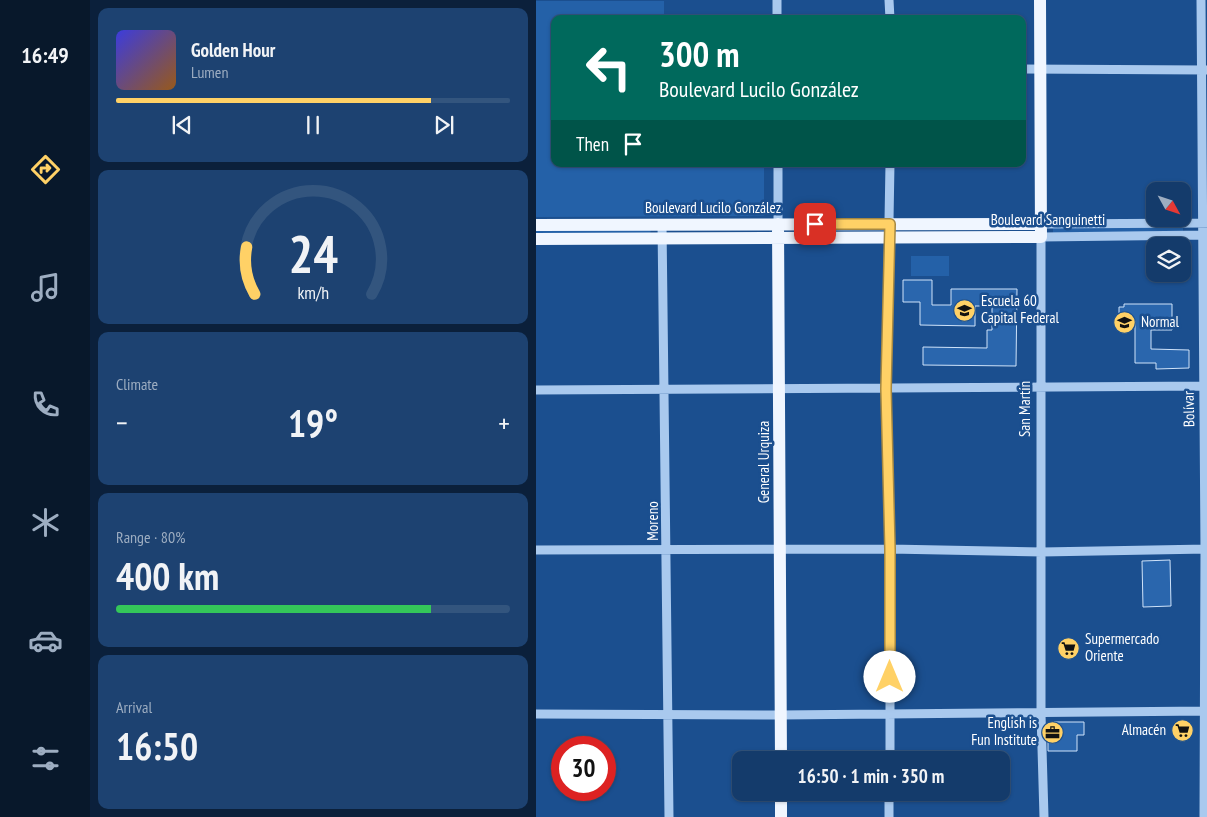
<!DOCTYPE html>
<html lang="en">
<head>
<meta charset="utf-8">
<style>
  :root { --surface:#143b6b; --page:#1d4271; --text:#f1f3f6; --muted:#9dadc1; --line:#33557e; --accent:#ffd166 }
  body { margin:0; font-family:"PT Sans Narrow",sans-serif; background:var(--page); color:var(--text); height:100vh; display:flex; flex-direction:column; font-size:19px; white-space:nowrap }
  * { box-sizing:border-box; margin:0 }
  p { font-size:16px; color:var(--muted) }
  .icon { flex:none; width:28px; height:28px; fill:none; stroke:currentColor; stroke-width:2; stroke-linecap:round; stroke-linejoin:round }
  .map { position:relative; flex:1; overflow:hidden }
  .sheet { display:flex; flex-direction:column; gap:8px; padding:8px; background:#0b203b; width:446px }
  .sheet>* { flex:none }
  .guide { position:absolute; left:15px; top:15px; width:475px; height:152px; border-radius:10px; box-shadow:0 1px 4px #0004,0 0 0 1px var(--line); background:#00695c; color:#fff; overflow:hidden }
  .needle { width:32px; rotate:130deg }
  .fabs { position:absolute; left:610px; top:182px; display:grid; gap:10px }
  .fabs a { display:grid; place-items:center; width:45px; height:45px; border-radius:10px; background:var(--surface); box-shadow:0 1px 4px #0004,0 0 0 1px var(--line); font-size:25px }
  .speed { position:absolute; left:15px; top:736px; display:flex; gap:10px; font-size:25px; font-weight:700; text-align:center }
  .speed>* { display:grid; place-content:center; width:65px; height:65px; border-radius:50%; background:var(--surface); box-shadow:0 1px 4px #0004,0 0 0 1px var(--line); line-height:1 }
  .speed .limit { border:8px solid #d22; background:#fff; color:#111 }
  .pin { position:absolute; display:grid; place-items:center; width:42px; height:42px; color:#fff; margin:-21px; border-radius:10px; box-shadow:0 2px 8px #0006 }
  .me { position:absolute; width:55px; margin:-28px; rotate:0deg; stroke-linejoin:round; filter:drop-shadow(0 0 4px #0008) }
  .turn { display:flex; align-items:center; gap:18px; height:105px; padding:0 25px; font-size:22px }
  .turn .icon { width:65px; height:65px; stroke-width:2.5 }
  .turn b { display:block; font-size:35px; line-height:42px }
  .then { display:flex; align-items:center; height:48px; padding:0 25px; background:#0003; gap:10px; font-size:19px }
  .big { font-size:38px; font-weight:600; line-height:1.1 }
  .sheet .card { flex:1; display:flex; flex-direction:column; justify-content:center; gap:8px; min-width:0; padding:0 18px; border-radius:10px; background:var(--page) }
  .sheet .dial { align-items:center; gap:0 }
  .dial svg { height:130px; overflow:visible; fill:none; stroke:var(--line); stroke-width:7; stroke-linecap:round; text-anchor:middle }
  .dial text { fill:var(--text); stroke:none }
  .song { display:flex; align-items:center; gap:15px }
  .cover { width:60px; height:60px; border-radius:8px; background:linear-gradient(135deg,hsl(240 70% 55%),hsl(30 70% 35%)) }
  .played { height:5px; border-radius:2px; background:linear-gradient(90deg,var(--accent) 80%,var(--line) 80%) }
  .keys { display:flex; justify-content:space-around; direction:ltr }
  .heat { display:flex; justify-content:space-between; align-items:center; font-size:28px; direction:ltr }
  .charge { height:8px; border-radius:4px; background:linear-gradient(90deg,#34c759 80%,var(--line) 0) }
  .trip { position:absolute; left:196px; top:751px; width:278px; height:50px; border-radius:10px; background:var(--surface); box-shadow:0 1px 4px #0004,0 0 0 1px var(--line); font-weight:600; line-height:50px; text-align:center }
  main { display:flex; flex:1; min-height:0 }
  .dock { display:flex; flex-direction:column; width:90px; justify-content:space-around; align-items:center; background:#08182b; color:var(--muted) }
  .dock .icon { width:35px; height:35px }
  .dock .selected { color:var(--accent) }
  .dock b { font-size:22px; color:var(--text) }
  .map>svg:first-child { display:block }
</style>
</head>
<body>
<main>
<nav class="dock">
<b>16:49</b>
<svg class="icon selected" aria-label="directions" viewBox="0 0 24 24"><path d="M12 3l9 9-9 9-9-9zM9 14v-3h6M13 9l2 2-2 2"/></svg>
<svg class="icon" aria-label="music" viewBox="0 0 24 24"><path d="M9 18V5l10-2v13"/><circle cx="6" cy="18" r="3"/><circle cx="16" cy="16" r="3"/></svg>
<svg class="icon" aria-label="phone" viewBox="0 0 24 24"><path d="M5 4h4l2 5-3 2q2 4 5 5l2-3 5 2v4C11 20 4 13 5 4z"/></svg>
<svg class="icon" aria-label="climate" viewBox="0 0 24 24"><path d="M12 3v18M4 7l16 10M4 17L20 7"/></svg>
<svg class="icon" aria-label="car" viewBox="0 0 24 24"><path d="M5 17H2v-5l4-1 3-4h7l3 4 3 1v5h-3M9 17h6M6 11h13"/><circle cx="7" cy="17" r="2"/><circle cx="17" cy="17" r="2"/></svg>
<svg class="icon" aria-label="filters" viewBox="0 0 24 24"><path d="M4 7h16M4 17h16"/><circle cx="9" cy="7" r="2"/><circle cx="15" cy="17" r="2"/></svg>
</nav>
<section class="sheet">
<div class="card">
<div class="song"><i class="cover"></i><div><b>Golden Hour</b><p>Lumen</p></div></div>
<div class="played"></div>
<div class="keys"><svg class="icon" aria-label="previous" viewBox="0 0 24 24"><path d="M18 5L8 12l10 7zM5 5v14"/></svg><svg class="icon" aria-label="pause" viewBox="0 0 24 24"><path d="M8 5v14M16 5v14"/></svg><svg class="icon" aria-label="next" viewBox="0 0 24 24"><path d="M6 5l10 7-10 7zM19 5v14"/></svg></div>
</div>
<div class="card dial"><svg viewBox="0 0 100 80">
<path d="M14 69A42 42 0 1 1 86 69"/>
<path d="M14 69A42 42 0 0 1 9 40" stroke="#ffd166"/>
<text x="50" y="56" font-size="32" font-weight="700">24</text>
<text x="50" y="72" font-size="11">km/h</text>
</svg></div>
<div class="card"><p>Climate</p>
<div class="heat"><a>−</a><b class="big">19°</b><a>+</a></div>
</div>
<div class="card"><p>Range · 80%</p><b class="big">400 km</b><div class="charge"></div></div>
<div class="card"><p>Arrival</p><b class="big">16:50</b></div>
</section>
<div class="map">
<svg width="671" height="817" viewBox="0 0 671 817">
  <rect width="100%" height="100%" fill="#1b4f8f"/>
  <path fill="#2461a8" d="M0,1H128V19H19V164H228V216L0,217Z
    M647,226V232L517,233V227Z
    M115,229L114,235L0,236V230Z
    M375,256H413V276H375Z"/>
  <path fill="#2a66ad" stroke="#cfe3fa" d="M367,280H396V305H415V289H481L480,366L387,365V347L451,348V330H456V306H439V326L384,325V302H367Z
    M588,304H636V330H615V349L653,350V368L620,369V363H599V321H583V307H588Z
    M634,560L635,606L607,607L606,561Z
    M518,722H548V735H541V751H512V729Z"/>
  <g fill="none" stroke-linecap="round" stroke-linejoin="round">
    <path stroke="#a9c9ee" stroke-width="9" d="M241,0V19
      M353,0L354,19
      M665,0L669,549L668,817
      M486,69L671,70
      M242,164V224
      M126,224L133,817
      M505,224L671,223
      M0,390L671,386
      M0,550L354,549L506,552L671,549
      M0,714L244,715L671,711
      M354,760V549L350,389L354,164
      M353,817V792
      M508,817L505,714V237L670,235"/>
    <path stroke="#f0f6ff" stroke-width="12" d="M242,224L245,760
      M0,225L505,224
      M0,239L505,237L504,0
      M245,792V817"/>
  </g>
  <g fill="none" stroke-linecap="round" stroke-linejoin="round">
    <defs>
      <path id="route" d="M279,224H354L350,389L354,549V677"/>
    </defs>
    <use href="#route" stroke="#a68842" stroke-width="12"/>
    <use href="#route" stroke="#ffd166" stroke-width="9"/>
  </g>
  <defs>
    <symbol id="school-disc" viewBox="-11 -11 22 22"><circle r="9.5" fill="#ffd166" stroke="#1b4f8f"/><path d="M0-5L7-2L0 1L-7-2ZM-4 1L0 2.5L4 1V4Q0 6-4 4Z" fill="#111"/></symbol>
    <symbol id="supermarket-disc" viewBox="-11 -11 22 22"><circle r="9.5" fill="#ffd166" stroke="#1b4f8f"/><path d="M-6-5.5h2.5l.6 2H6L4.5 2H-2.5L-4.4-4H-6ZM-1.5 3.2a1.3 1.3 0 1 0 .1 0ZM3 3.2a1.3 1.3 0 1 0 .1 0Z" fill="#111"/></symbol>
    <symbol id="office-disc" viewBox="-11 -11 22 22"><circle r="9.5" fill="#ffd166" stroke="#1b4f8f"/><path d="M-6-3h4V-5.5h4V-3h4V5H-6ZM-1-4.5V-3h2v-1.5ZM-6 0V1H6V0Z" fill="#111"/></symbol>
  </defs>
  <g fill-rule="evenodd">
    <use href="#school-disc" x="416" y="298" width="25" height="25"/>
    <use href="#school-disc" x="576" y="310" width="25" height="25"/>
    <use href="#supermarket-disc" x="520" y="636" width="25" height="25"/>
    <use href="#supermarket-disc" x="634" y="718" width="25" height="25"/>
    <use href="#office-disc" x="504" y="720" width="25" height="25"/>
  </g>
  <g text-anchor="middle" stroke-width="5" stroke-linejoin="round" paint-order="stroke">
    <g font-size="15" fill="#fff" stroke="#1b4f8f">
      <text x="177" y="213">Boulevard Lucilo González</text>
      <text x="512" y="225">Boulevard Sanguinetti</text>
      <text transform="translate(489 409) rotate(-90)" y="5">San Martín</text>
      <text transform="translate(653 409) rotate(-91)" y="5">Bolívar</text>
      <text transform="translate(228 462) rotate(-90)" y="5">General Urquiza</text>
      <text transform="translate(117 521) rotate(-90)" y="5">Moreno</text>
    </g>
    <g font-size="15" fill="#fff" stroke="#1b4f8f" text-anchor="start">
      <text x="445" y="306">Escuela 60<tspan x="445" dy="17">Capital Federal</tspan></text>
      <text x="605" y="327">Normal</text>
      <text x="549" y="644">Supermercado<tspan x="549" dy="17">Oriente</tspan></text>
      <text x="501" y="728" text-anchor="end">English is<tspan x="501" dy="17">Fun Institute</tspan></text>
      <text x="630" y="735" text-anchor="end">Almacén</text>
    </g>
  </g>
</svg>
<div class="fabs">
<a><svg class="needle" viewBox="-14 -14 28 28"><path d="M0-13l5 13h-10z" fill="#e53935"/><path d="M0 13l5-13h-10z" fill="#9dadc1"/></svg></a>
<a><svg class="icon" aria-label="layers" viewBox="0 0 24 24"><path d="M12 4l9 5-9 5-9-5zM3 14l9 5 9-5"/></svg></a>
</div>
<div class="speed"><div class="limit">30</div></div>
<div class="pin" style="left:279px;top:224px;background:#d93025"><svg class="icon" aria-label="arrive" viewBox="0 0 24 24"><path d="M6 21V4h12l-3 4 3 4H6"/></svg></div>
<svg class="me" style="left:354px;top:677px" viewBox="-20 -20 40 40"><circle r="19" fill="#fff"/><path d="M0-13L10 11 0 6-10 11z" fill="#ffd166"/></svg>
<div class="trip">16:50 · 1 min · 350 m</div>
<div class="guide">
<div class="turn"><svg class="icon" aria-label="left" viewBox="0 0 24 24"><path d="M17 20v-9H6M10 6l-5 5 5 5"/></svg><div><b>300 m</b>Boulevard Lucilo González</div></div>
<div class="then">Then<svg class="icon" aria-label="arrive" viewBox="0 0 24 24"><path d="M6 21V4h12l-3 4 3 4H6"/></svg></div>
</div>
</div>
</main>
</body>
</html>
